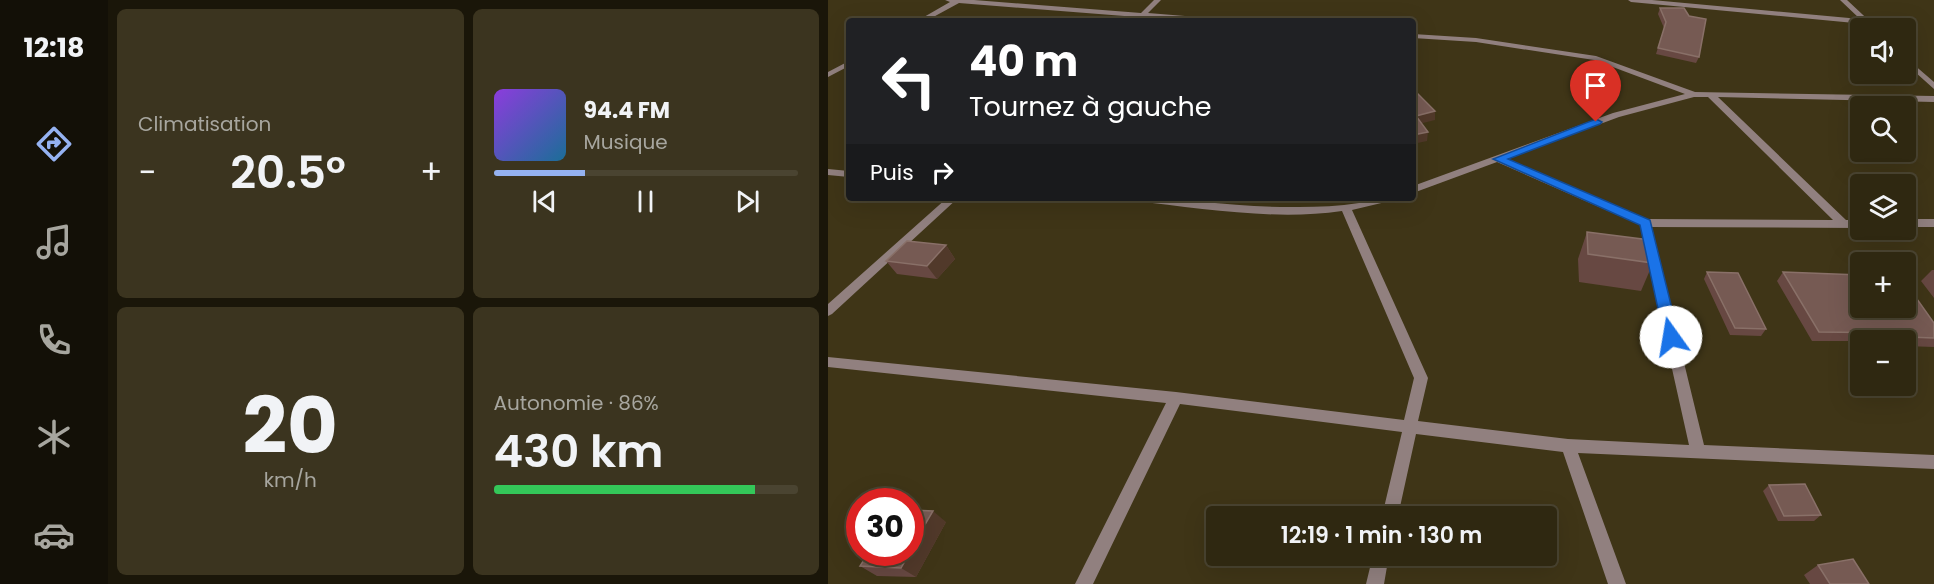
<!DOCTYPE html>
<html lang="fr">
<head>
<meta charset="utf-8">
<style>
  :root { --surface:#2f2811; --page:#3b341f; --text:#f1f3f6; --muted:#a7a69f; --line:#4a4431; --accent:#95b2f1 }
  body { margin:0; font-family:Poppins,sans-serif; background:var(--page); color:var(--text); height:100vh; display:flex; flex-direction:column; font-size:22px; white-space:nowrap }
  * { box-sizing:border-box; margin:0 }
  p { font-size:20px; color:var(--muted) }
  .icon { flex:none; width:33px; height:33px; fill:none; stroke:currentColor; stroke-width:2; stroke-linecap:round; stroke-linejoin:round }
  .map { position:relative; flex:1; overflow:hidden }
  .panel { display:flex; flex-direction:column; gap:9px; padding:9px; background:#1a1609; width:720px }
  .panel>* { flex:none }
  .banner { position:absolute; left:18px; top:18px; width:570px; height:183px; border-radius:6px; box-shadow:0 6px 24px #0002,0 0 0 2px var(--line); background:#202124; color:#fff; overflow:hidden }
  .tools { position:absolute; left:1022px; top:18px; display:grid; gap:12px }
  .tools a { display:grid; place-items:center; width:66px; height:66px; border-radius:6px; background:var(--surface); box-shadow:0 6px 24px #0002,0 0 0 2px var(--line); font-size:30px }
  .speed { position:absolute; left:18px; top:488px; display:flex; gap:12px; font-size:30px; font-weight:700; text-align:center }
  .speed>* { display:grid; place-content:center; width:78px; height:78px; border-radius:50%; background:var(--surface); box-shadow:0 6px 24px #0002,0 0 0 2px var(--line); line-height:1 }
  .speed .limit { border:9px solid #d22; background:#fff; color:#111 }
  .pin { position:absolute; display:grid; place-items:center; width:51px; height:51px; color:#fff; margin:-62px -26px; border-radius:50% 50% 50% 0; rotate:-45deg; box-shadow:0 0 6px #0007 }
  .pin .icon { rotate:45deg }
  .me { position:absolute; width:66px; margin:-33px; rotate:347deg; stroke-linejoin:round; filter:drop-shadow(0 0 4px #0008) }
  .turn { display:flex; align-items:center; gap:21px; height:126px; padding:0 24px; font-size:27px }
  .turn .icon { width:78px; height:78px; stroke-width:2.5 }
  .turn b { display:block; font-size:42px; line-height:51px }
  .then { display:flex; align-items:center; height:57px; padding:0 24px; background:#0003; gap:12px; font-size:22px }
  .big { font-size:45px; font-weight:600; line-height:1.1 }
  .panel .widget { flex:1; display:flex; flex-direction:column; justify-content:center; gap:9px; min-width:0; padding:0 21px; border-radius:9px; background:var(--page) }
  .panel .dial { align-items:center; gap:0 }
  .dial b { font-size:78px; line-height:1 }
  .song { display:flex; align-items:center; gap:18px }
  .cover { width:72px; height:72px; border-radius:9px; background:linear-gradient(135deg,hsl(270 70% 55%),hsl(200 70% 35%)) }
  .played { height:6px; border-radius:3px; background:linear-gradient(90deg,var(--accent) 30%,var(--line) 30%) }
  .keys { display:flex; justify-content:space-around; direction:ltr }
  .heat { display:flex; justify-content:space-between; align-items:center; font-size:33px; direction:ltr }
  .charge { height:9px; border-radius:4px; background:linear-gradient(90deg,#34c759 86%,var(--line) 0) }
  .panel .tiles { flex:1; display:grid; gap:9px; grid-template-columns:repeat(2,1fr) }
  .trip { position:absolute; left:378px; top:506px; width:351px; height:60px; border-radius:6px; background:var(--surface); box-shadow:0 6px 24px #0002,0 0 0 2px var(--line); font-weight:600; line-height:60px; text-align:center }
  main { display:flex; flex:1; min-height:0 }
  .tab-bar { display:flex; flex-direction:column; width:108px; justify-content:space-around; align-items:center; background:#131007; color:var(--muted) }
  .tab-bar .icon { width:42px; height:42px }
  .tab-bar .selected { color:var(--accent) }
  .tab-bar b { font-size:27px; color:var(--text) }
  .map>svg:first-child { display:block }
</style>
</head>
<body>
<main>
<nav class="tab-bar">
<b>12:18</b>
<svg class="icon selected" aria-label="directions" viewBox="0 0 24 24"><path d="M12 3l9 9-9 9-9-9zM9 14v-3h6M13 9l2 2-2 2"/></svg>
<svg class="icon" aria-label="music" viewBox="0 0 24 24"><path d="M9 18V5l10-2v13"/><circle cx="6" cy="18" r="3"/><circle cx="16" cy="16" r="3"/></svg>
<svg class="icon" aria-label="phone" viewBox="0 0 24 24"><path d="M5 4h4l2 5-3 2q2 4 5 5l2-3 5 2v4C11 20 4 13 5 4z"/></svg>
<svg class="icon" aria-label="climate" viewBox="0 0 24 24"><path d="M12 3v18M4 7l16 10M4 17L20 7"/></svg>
<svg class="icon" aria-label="car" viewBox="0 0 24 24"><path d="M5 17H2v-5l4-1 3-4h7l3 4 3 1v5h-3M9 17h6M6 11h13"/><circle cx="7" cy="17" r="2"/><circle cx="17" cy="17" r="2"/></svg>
</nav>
<section class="panel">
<div class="tiles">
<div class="widget"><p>Climatisation</p>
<div class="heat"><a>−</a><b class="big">20.5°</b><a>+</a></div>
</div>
<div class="widget">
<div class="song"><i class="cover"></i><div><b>94.4 FM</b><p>Musique</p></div></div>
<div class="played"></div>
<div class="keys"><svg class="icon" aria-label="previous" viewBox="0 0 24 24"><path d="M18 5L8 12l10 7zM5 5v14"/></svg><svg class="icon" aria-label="pause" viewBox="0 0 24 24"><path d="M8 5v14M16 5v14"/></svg><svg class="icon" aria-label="next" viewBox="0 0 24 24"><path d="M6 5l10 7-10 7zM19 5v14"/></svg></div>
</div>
<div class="widget dial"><b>20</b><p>km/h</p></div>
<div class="widget"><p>Autonomie · 86%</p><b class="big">430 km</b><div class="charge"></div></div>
</div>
</section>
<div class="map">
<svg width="1106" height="584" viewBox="0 0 1106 584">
  <rect width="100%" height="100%" fill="#3f3517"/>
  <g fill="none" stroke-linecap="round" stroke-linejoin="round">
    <path fill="#91807f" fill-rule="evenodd" d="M117,0H146L313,13L326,0H333L320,13L394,19L398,21L316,17L311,20L309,19V17L131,3L98,21H89L122,2Z
      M800,0H824L1032,19L1012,0H1019L1049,28H1041L1037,24L803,2Z
      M585,34L648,38L768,56L867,92L1106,96V102L890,97L1018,220H1032V228L823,227L876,445L1106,455V469L750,453L798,584H780L735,452L588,434L570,516H554L574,432L352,404L265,584H247L338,403L0,367V357L348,392L576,420L586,378L514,211C445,221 374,208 305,201L300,198C357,198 414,208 471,207C491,207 511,206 531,203C543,201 554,198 567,198L566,200L524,210L600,378L590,421L740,439L861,445L812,225L669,162L585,193V186L785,113L857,94L766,60L648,42L585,38ZM866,97H880L1005,220L818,219L678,159L791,117Z
      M1077,57L1106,82V89L1077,63Z
      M21,61V66L0,77V72Z
      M0,169L21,171V177L0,175Z
      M119,198H130L4,314L0,316V304Z
      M1077,219H1106V227H1077Z
      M545,555H561L556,584H538Z"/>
  </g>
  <path fill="#674842" d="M832,8L871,57L868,63L828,54L836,28L830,14Z
    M759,232L825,263L813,291L751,282L750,259Z
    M118,245L127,259L109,279L69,274L58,261Z
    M1104,270H1106V298L1093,281Z
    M879,272L938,329L933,336L902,335L876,279Z
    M955,272L1106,323V347L1077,346V340H1032V341H984L949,281Z
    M941,485L993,515L986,521H950L935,491Z
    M118,522L88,577L49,576L32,566Z
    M990,565L1041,584H982L976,575Z"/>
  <path fill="#51392a" d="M607,111V120L587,125L588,116Z
    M600,132L599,141L585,144V135Z
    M118,245L127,259L109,279L99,266Z
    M105,511L118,522L88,577L73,568L82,552V550Z"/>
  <path fill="#765a53" stroke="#897068" stroke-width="1.5" d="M832,8H856L861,16L878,19L871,57L830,48L838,22Z
    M585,89L607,111L588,116L600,132L585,135Z
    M759,232L822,240L825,263L760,254Z
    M79,241L118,245L99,266L58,261Z
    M879,272L910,273L938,329L907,328Z
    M955,272L1032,275V308H1077V282L1106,323V338L1080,337L1078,333L991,332Z
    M977,484L993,515L956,516L941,485Z
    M82,510L105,511L82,550Z
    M41,552H82L73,568L32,566Z
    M1025,559L1041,584H1002L990,565Z"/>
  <path fill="#1a73e8" stroke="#114b97" stroke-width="1.5" d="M768,119L774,122L772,124L680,159L822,220L851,337L849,341H838L836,337L812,225L665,159Z"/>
</svg>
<div class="tools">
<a><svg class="icon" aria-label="sound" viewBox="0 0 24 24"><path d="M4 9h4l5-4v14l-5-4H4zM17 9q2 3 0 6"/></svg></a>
<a><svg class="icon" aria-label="search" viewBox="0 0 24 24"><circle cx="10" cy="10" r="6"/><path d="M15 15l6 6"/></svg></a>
<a><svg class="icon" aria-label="layers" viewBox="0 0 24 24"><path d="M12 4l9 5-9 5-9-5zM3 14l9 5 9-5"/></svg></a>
<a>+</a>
<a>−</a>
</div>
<div class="speed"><div class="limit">30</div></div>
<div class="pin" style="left:768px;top:122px;background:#d93025"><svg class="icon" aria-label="arrive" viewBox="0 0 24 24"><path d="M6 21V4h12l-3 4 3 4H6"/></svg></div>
<svg class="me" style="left:843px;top:337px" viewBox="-20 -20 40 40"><circle r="19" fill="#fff"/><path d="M0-13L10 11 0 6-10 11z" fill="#1a73e8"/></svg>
<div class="trip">12:19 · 1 min · 130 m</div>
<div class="banner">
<div class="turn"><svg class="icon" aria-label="left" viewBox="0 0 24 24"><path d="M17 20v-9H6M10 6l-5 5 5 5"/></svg><div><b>40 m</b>Tournez à gauche</div></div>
<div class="then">Puis<svg class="icon" aria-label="right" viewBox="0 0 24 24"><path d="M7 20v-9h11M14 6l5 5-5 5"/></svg></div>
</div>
</div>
</main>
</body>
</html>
